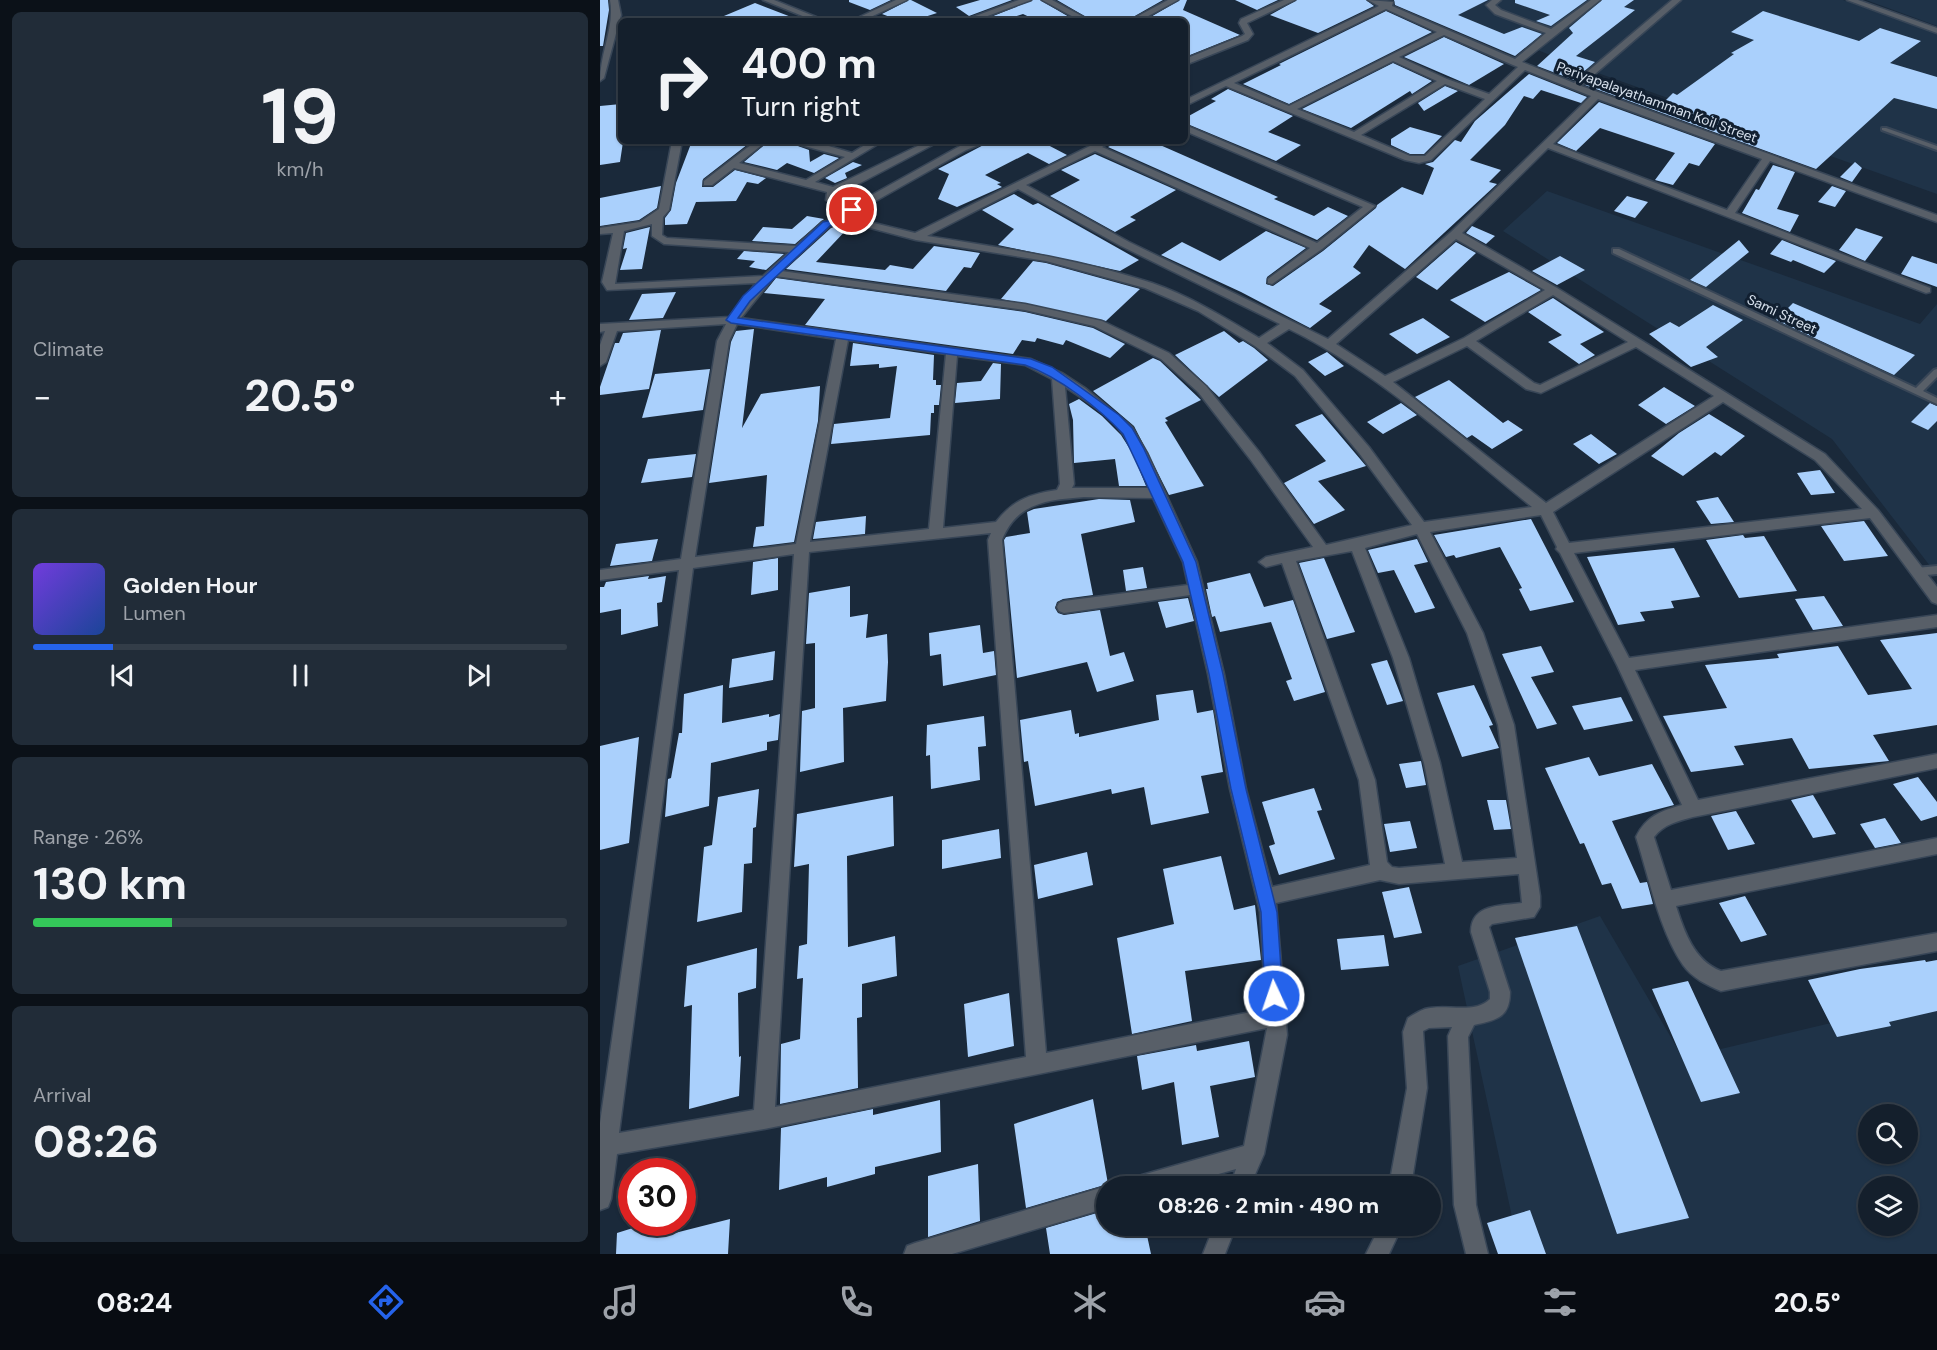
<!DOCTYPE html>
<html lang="en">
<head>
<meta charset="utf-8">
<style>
  :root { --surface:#141f2c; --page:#212c38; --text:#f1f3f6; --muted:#9da2a9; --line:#333d48; --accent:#2563eb }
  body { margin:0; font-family:"DM Sans",sans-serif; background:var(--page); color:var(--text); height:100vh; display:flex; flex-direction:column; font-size:22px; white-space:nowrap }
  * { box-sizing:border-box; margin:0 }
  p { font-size:20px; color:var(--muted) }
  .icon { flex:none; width:33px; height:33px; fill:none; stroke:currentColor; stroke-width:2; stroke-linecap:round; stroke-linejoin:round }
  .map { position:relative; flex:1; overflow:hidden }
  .panel { display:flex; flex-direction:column; gap:12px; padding:12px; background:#0b1118; width:600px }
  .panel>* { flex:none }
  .guide { position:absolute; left:18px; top:18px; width:570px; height:126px; border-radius:9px; box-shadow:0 2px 4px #0004,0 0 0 2px var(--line); background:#141f2c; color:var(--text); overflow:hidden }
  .fabs { position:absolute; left:1258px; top:1104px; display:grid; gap:12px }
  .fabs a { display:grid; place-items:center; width:60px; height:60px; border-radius:50%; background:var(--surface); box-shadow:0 2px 4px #0004,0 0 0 2px var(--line); font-size:30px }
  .speed { position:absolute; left:18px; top:1158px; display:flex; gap:12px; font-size:30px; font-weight:700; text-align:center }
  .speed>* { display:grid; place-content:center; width:78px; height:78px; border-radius:50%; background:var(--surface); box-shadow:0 2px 4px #0004,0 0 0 2px var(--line); line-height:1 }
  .speed .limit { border:9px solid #d22; background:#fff; color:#111 }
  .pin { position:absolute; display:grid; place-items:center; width:51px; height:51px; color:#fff; margin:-26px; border:3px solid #fff; border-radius:50%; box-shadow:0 2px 6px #0007 }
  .me { position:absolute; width:66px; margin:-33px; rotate:357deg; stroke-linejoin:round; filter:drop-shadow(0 0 4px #0008) }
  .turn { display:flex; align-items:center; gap:21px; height:126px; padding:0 24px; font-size:27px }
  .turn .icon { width:78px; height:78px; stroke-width:2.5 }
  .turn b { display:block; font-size:42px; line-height:51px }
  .big { font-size:45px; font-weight:700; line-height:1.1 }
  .panel .tile { flex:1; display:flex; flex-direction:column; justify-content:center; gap:9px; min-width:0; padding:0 21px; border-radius:9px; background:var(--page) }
  .panel .dial { align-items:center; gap:0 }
  .dial b { font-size:78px; line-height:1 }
  .song { display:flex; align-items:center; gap:18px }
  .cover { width:72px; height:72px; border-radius:9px; background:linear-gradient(135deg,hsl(260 70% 55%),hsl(220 70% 35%)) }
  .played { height:6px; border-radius:3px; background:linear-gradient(90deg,var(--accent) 15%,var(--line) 15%) }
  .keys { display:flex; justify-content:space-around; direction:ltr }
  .heat { display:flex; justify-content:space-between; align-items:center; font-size:33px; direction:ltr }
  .charge { height:9px; border-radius:4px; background:linear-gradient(90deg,#34c759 26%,var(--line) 0) }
  .trip { position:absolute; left:496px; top:1176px; width:345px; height:60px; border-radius:30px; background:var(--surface); box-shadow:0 2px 4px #0004,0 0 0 2px var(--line); font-weight:700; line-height:60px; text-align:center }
  .tab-bar { display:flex; height:96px; justify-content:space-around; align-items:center; background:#080c12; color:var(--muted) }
  .tab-bar .icon { width:42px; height:42px }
  .tab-bar .on { color:var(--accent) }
  .tab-bar b { font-size:27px; color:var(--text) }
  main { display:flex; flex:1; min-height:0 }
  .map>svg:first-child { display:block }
</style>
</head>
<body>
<main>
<section class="panel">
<div class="tile dial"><b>19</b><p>km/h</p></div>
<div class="tile"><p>Climate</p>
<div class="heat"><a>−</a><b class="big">20.5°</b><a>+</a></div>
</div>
<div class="tile">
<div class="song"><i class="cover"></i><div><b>Golden Hour</b><p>Lumen</p></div></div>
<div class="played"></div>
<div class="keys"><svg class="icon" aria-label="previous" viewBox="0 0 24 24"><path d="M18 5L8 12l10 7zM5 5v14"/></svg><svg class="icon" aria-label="pause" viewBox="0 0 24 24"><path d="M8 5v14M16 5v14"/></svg><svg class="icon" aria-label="next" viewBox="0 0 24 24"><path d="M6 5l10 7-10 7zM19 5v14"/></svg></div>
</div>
<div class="tile"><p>Range · 26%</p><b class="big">130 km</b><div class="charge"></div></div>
<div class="tile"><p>Arrival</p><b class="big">08:26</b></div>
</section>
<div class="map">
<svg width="1337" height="1254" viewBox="0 0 1337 1254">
  <rect width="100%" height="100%" fill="#1a293a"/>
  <path fill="#1f3348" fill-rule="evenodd" d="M810,0H1243L1337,33V194L981,67Z
    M1266,0H1337V26Z
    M947,191L1320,324L1337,304V575L1232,439L903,231Z
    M1000,916L1083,1058L1337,998V1254H920L858,966ZM1269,1114H1308V1154H1269ZM1269,1186H1308V1226H1269Z"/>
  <path fill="#aad0fc" d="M0,0H8L9,10L3,46H0Z
    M249,0H291L270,10L249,2Z
    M309,0H311L337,13L312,21H301L282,14Z
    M380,0H412L369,16L356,7Z
    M433,0H440L476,21H438L423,14L402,21H381Z
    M457,0H563L526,21H493Z
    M580,0H587L583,10L640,35L585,57V21H558L549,18Z
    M635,0H678L657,10Z
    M697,0H766L774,6L718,33L670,15Z
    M794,0H888L858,15L904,34L922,27L942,34L915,56L795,5Z
    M915,0H987L951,26L936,21L950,15L915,3Z
    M1002,0H1034L1024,7L1035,10L976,56L995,62L974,80L937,66L973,33L969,28Z
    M155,3L199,20V21H112Z
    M786,11L832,32L689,104L643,84L681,65L679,64Z
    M1163,11L1259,41L1280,28L1321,41L1290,63L1337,77V109L1294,98L1216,169L985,85L993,79L1065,101L1073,93L1077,95L1134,54L1131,53L1154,40L1131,32Z
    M844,37L904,64L869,85L804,57Z
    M793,63L832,81L812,94L810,91L751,128L702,109Z
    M929,74L987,97L981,103L941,90L933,99L924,96L905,125L870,160L901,170L889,182L897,184L805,269L769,245L753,267L761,273L719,304L732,311L710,328L641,292L561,255L582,242L620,261L666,231L706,248L667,277L666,284L673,286L723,251L776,208L777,205L802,187L823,195L834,168L825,164L833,162L855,140L861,142L875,121Z
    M845,86L858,91L824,111L818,103Z
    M628,89L693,116L668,132L701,145L676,161L585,123V118L616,101L611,99Z
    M999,102L1115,144L1099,166L1089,163L1073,185L1055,180L1075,153L1000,128L976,151L957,143Z
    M21,104V143L23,142L20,162L0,165V106Z
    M810,127L842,136L824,154H810L791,145V139Z
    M92,141H152L103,179L102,187H113L135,170L166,178L158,184L147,182L136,201L96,202L87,224L65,225V218L71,210L76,183Z
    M169,141H184L209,150L210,162L224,154L239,158L214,173L187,163L177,170L144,162Z
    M391,141H452L446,144L467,155L449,164L428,153L385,175L401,183L397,184L402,187L357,207L338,199L349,174L338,169Z
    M519,141H551L678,197L674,199L714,216L728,207L748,216L717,240L508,147Z
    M495,154L576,190L530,217L536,220L515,232L450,196L480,180L461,170Z
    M253,162L262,165L245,173L247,178L235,183L225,178Z
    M1255,162L1262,168L1252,182L1240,177Z
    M1173,165L1195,172L1177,209L1199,215L1190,232L1142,213L1156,189L1159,190Z
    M61,186L57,208L39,220L0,226V198Z
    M1232,186L1246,191L1235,207L1218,202Z
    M414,194L433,205L438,203L539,260L520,271L398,245L414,229L382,210Z
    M1027,196L1048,202L1035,218L1014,211Z
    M207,216L224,219L195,244L152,241L163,227L192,229Z
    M237,226L249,227L216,262L285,270L290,265L313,269L334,246L380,253L371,268L364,267L346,291L186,269L231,228Z
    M872,226L895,236L886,244L866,233Z
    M50,227L42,269L20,270L27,248L23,249L26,233Z
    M1256,228L1283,237L1265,261L1239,250Z
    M1139,240L1149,252L1106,287L1090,280Z
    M1182,240L1202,248L1236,261L1224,273L1193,260L1191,262L1170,254Z
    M856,242L876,253L837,290L816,277Z
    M144,251L184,254L166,270L149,267L155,261L137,259Z
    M960,256L985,270L957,285L932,271Z
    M1312,256L1337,264V287L1301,274Z
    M433,261L446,263L540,289L506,321L401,299Z
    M909,272L941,290L885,322L850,300Z
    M176,278L425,312L493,328L525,344L510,358L466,340L463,345L437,338L435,342L422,340L413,354L205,325L225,299L164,293Z
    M76,292L63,318L29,320L42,294Z
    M953,298L1004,332L980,344L995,355L979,364L948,342L962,335L928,312Z
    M1193,303L1315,355L1294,375L1176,320Z
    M1113,305L1143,320L1106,347L1118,357L1091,367L1049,334L1070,322L1079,327Z
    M823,318L850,337L817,354L789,334Z
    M154,329L142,428L161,394L220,386L218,421L194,542L153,547L156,527L164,526L167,475L109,483L131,342L136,331Z
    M61,330L49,389L0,395V387L15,343H19L23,333Z
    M624,331L639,343L643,341L654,348L668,360L619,397L575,355Z
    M253,343L334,355L333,380H336V385H341L339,405H334V413H331L330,435L231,444L234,424L290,418L297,366L279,368V364L250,366Z
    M727,352L744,366L725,376L708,362Z
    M553,358L560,361L601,400L565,418L568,421L565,422L604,486L569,495L534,426L493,391Z
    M393,363L401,364L400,399L355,403L357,383L381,381Z
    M110,369L103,410L42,418L55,374Z
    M849,380L903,423L908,420L923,430L892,449L872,435L867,438L815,397Z
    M1064,387L1095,406L1066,424L1038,405Z
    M479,399L502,416L521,435L533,454L546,486H519L515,459L474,463L473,420L469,404Z
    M801,403L817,415L783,434L767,422Z
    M1330,403L1337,406V421L1328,430L1311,422Z
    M722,414L766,466L718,481L745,510L714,524L684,483L726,461L695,425Z
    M1109,414L1145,436L1121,456L1115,452L1083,476L1051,456L1079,433Z
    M991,434L1017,454L999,464L973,444Z
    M96,454L92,477L41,483L48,459Z
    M1220,470L1235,493L1211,495L1197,473Z
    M1118,497L1134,522L1111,524L1096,501Z
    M499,499L530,500L535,522L481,534L493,595L463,599L457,602L455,608L458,613L464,615L500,610L510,656L524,652L534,681L497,692L487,662L417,678L404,540L406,537L430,533L427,512L434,509Z
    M266,516L265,534L213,539L216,522Z
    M931,519L974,602L930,611L919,589L922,588L900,547L856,558L854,555L846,557L834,535Z
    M1264,521L1288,556L1244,561L1221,526Z
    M1143,535L1145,538L1164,536L1197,591L1139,598L1106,540Z
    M58,539L52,561L10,566L16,544Z
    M817,539L828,562L814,565L835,608L815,613L794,570L778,573L768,550Z
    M1074,548L1100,597L1071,601L1074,608L1040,612L1045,621L1018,625L987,557Z
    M178,558V590L151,595L153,562Z
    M724,558L755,632L727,639L699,563Z
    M543,567L547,588L526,591L523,570Z
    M650,573L664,607L693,600L725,692L694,701L686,681L692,679L671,622L620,632L615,616L612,617L606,589H608L607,583Z
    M49,576L48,579L66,576L62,602L57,603L58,626L21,635V609L0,613V587H4L6,582Z
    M250,586V617L268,614L266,638L287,634L288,662L286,701L243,708L244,762L200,772L202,711L215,708V643L206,644L209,593Z
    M1224,596L1243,626L1213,630L1195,599Z
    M588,598L594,621L566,628L558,602Z
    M380,625L383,653L394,651L396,675L343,686L341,654L330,656L329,633Z
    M1337,633V725L1273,735L1289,761L1209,769L1192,738L1134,746L1144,765L1091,772L1063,716L1127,708L1105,665L1179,658L1177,654L1238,646L1268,695L1312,689L1280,640Z
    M941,646L954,672L931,677L957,724L937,729L902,654Z
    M175,651L173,680L129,688L132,659Z
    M787,660L803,701L787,705L771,664Z
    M123,685L122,723L169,714V717L180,714L178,740L167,742V750L111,763L109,806L65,817L68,779L71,778L79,733H82L84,694Z
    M874,685L893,725L889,726L899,748L862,757L837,693Z
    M593,690L597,713L613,710L623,772L601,776L609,813L551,825L544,787L512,794L511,789L435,806L428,761L424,762L420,720L471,710L475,734L479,733V737L559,720L556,695Z
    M1021,697L1033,721L984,730L972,706Z
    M384,716L386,746L378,747L380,780L331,789L330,755L326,756L327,725Z
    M39,737L29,843L0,850V746Z
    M989,757L999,776L1052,764L1074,805L1012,821L1040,883L1047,882L1053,904L1022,909L1011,883L1002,885L984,843L980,844L945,768Z
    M821,761L826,785L806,788L799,764Z
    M1318,777L1337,802V816L1321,821L1293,784Z
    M714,788L722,810L717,811L735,859L679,875L669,846L675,844L662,802Z
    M159,789L156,827L153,828L152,863L144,864L142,912L97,922L104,847L112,845L118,797Z
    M1213,795L1236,834L1213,838L1191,800Z
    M293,796L294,846L247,856L248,947L295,936L297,976L262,984V1017L257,1018L258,1088L180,1104L181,1044L200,1039L203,978L197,979L199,946L207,944L209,864L194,867L197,814Z
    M887,800H906L911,829L894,830Z
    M1136,811L1155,844L1128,850L1111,816Z
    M1285,818L1301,843L1275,848L1260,824Z
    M810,821L817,848L790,852L784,824Z
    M399,829L401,858L342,869V840Z
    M487,852L493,885L438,899L434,865Z
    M621,856L634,910L655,905L661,960L585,971L592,1021L532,1034L517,938L574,924L563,869Z
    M809,887L822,933L794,938L782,892Z
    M1145,896L1167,935L1141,942L1119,903Z
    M977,926L1089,1218L1017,1234L915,938Z
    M784,935L789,966L741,970L737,939Z
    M157,948L156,988L138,993L139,1057L141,1056L139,1096L89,1109L92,1005L84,1007L87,966Z
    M1325,960L1326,962L1337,960V1011L1289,1022L1291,1026L1237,1037L1208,980L1260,969Z
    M1088,981L1140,1093L1101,1102L1052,989Z
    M409,993L414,1046L368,1057L364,1004Z
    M649,1041L655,1077L610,1086L619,1137L582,1145L574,1082L542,1090L537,1056L596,1045L597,1051Z
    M493,1099L508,1184L426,1208L414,1124Z
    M340,1100L341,1152L275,1167V1174L227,1187V1177L179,1190L181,1128L273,1109V1115Z
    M378,1164L380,1221L328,1237V1176Z
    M507,1210V1226H545L551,1254H450L446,1228Z
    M930,1210L946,1254H898L887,1223Z
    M130,1219L128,1254H16L17,1233L52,1222H72L71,1234Z"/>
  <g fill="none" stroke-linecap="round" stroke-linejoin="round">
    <defs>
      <path id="service" d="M1282,128H1286L1337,146V150L1282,130Z
        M1013,249H1019L1316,388L1334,370L1337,369V377L1323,391L1337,398V404L1013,253Z
        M1337,566V574L1316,576L1311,572L1316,568Z"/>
      <path id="minor" d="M10,0H18L21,15L4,78L0,81C0,52 15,27 10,0Z
        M163,0H174L226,21H215Z
        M296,0H307L262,21H251Z
        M419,0H431L374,21H362Z
        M442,0H452L491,21H481Z
        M568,0H578L539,21H529Z
        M684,0H695L647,23L653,34L648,40L585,65V59L642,36L645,34L639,23L641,19Z
        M768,0L793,2L792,6L915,59L946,33L895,14L886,5L892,0H901L895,5L901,10L951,29L991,0H1000L922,62L974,83L1072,0H1081L981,86L1337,215V222L1170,161L1135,213L1330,288V292L1326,293L948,148L862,233L957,288L1225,454L1278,510L1337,587V604L1332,602L1270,518L974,553L1029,658L1337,615V627L1035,670L1098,800L1337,754V768L1093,817C1078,821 1064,824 1054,837L1071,890L1337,838V854L1076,906C1084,931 1094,961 1121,971L1337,933V951L1121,991C1107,985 1092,978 1083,965C1059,930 1049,877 1036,837C1046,816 1061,811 1082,805L1017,665L960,553L956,549L957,547L941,515L830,532L883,633L914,725L940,896V907L934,917L892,924L889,927L910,992C910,1018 896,1020 874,1025L868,1037L876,1205L888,1254H866L854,1205L848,1036L852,1027L829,1028L823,1031L827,1088L811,1186H789L807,1088L803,1032L808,1018C813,1015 819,1011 825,1009C845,1003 874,1015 890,999V992L871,932C871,904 900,906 922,903L919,874L799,884L780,880L676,903L687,1035L664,1154L650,1186H630L636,1169L577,1186H531L534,1178L542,1175L644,1146L667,1028L164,1129L17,1154L11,1199L8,1207L0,1210V1123L79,570L0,580V570L81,559L117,341L126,324L17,331L6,362L0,366V345L5,331L0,332V324L130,317L156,283L7,290L2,282L13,233L0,234V228L40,222L59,209L72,141H82L69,210L63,217L62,235L67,238L196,246L222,222L243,218L246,211L226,200L227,192L134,168L112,185H104V181L156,141H167L139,163L206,180L245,157L186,141H212L252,153L271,141H283L215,182L233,187L328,141H340L247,190L237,192L235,197L252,206L360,146L375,141H389L366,150L256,212L253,218L315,233L500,141H512L502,147L717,243L763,207L585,131V125L775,206L722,249L672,284L668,283V279L710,248L495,151L426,185L529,242L728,339L851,232L991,96L925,70L831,160L819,163L805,160L626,86L585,106V100L779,6ZM786,9L837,32L689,106L634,83ZM844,35L913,65L918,67L889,94L847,79L799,57ZM793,61L837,81L754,132L697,109ZM845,84L885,99L825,156H810L761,135ZM998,99L1162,159L1127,210L953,144ZM418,189L521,246L680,324L659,338C625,318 590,296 552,283C479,259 403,248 327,236ZM52,224V236L64,244L189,252L163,276L15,284L24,231ZM237,224L259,225L316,240L446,261L545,288L598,311L655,346L695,376L759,453L812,525L726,545L660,453L606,386L569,353L502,321L425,304L181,271L230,226ZM856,239L945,290L864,338L785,376L736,344ZM175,276L425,310L494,326L561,359L598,392L650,459L713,547L666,557L659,562L666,567L682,563L759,780L770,865L672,887L646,789L624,674L597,562L547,453L532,427L485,388L462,373L431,359L141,318ZM953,295L1028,342L940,385L934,383L876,341ZM137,324L236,339L196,544L95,557L129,341ZM689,329C779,373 854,444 932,507L824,522L769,447L703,370L667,343ZM248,340L346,354L329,529L210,542ZM867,346L926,389L941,393L1036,347L1114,396L946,503L793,382ZM357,356L425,365L452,379L460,484L457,490C430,494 413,500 396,522L343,528ZM465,387C485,400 508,414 523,434C535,449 542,470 549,488H472L474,484ZM1123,402L1215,460L1262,509L969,543L953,512ZM484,497L553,498L583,562L588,585L464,601L459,603L457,607L459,611L464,613L590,595L608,674L630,789L660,912L666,1009L446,1053L402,540C417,502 448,500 484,497ZM391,533L388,540L426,1057L175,1107L209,552ZM817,534L867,633L898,725L917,858L862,862L840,763L809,658L765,548ZM752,551L793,658L824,763L845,864L799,868L792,867L787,862L775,780L696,561ZM194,554L154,1110L19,1133L93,568Z
        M507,1186V1208L352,1254H304L307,1246L315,1243Z
        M614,1226H636L625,1254H603Z
        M780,1226H802L789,1254H766Z"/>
      <path id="tertiary" d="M1247,0H1258L1337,28V33Z"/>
    </defs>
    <use href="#service" stroke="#384657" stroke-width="4"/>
    <use href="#minor" stroke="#384657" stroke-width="3"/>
    <use href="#tertiary" stroke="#384657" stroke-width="3"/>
    <use href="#service" fill="#585f68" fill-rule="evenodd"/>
    <use href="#minor" fill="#585f68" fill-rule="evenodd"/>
    <use href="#tertiary" fill="#585f68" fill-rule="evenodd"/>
  </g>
  <path fill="#2563eb" stroke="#184099" stroke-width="1.5" d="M249,208L257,210L251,221L230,226L150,301L138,318L431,359L452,367L519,415L532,428L544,449L596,562L623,674L646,789L677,912L683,996L680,1002L674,1005L668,1002L665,996L661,912L631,789L609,674L583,562L523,434C499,408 459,377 425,365L131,323L126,320L143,296L223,222L244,217Z"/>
  <g text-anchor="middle" stroke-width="6" stroke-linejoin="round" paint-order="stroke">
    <g font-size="14" fill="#d7e1ed" stroke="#111f30">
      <text transform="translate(1057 102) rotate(20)" y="5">Periyapalayathamman Koil Street</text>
      <text transform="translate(1182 314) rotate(25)" y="5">Sami Street</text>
    </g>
  </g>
</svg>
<div class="fabs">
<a><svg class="icon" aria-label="search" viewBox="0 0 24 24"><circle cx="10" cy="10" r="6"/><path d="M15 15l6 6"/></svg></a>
<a><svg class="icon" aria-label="layers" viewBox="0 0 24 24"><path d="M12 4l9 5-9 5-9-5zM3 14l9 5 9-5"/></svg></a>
</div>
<div class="speed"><div class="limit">30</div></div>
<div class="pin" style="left:252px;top:210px;background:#d93025"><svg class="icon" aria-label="arrive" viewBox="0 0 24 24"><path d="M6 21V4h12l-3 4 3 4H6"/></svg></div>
<svg class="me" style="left:674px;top:996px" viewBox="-20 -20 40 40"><circle r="17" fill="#2563eb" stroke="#fff" stroke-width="3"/><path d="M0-11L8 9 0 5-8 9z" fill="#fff"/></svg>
<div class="trip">08:26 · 2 min · 490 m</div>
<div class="guide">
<div class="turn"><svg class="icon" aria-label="right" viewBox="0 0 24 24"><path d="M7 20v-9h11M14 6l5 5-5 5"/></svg><div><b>400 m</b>Turn right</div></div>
</div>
</div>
</main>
<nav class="tab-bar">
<b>08:24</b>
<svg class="icon on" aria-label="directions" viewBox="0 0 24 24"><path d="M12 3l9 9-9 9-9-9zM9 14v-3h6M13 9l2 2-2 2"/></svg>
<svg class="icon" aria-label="music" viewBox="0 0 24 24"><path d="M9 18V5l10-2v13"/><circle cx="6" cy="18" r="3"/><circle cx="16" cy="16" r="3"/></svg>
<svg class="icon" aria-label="phone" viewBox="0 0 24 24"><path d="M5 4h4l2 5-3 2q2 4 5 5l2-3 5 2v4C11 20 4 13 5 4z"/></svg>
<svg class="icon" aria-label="climate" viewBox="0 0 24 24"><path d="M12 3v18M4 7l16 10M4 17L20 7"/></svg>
<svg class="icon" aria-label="car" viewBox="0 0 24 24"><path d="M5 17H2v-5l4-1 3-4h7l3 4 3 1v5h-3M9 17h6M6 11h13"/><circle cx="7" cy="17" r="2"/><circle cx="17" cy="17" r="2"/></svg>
<svg class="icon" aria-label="filters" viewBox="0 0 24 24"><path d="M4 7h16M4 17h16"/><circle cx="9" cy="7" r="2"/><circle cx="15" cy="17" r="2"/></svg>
<b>20.5°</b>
</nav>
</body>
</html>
